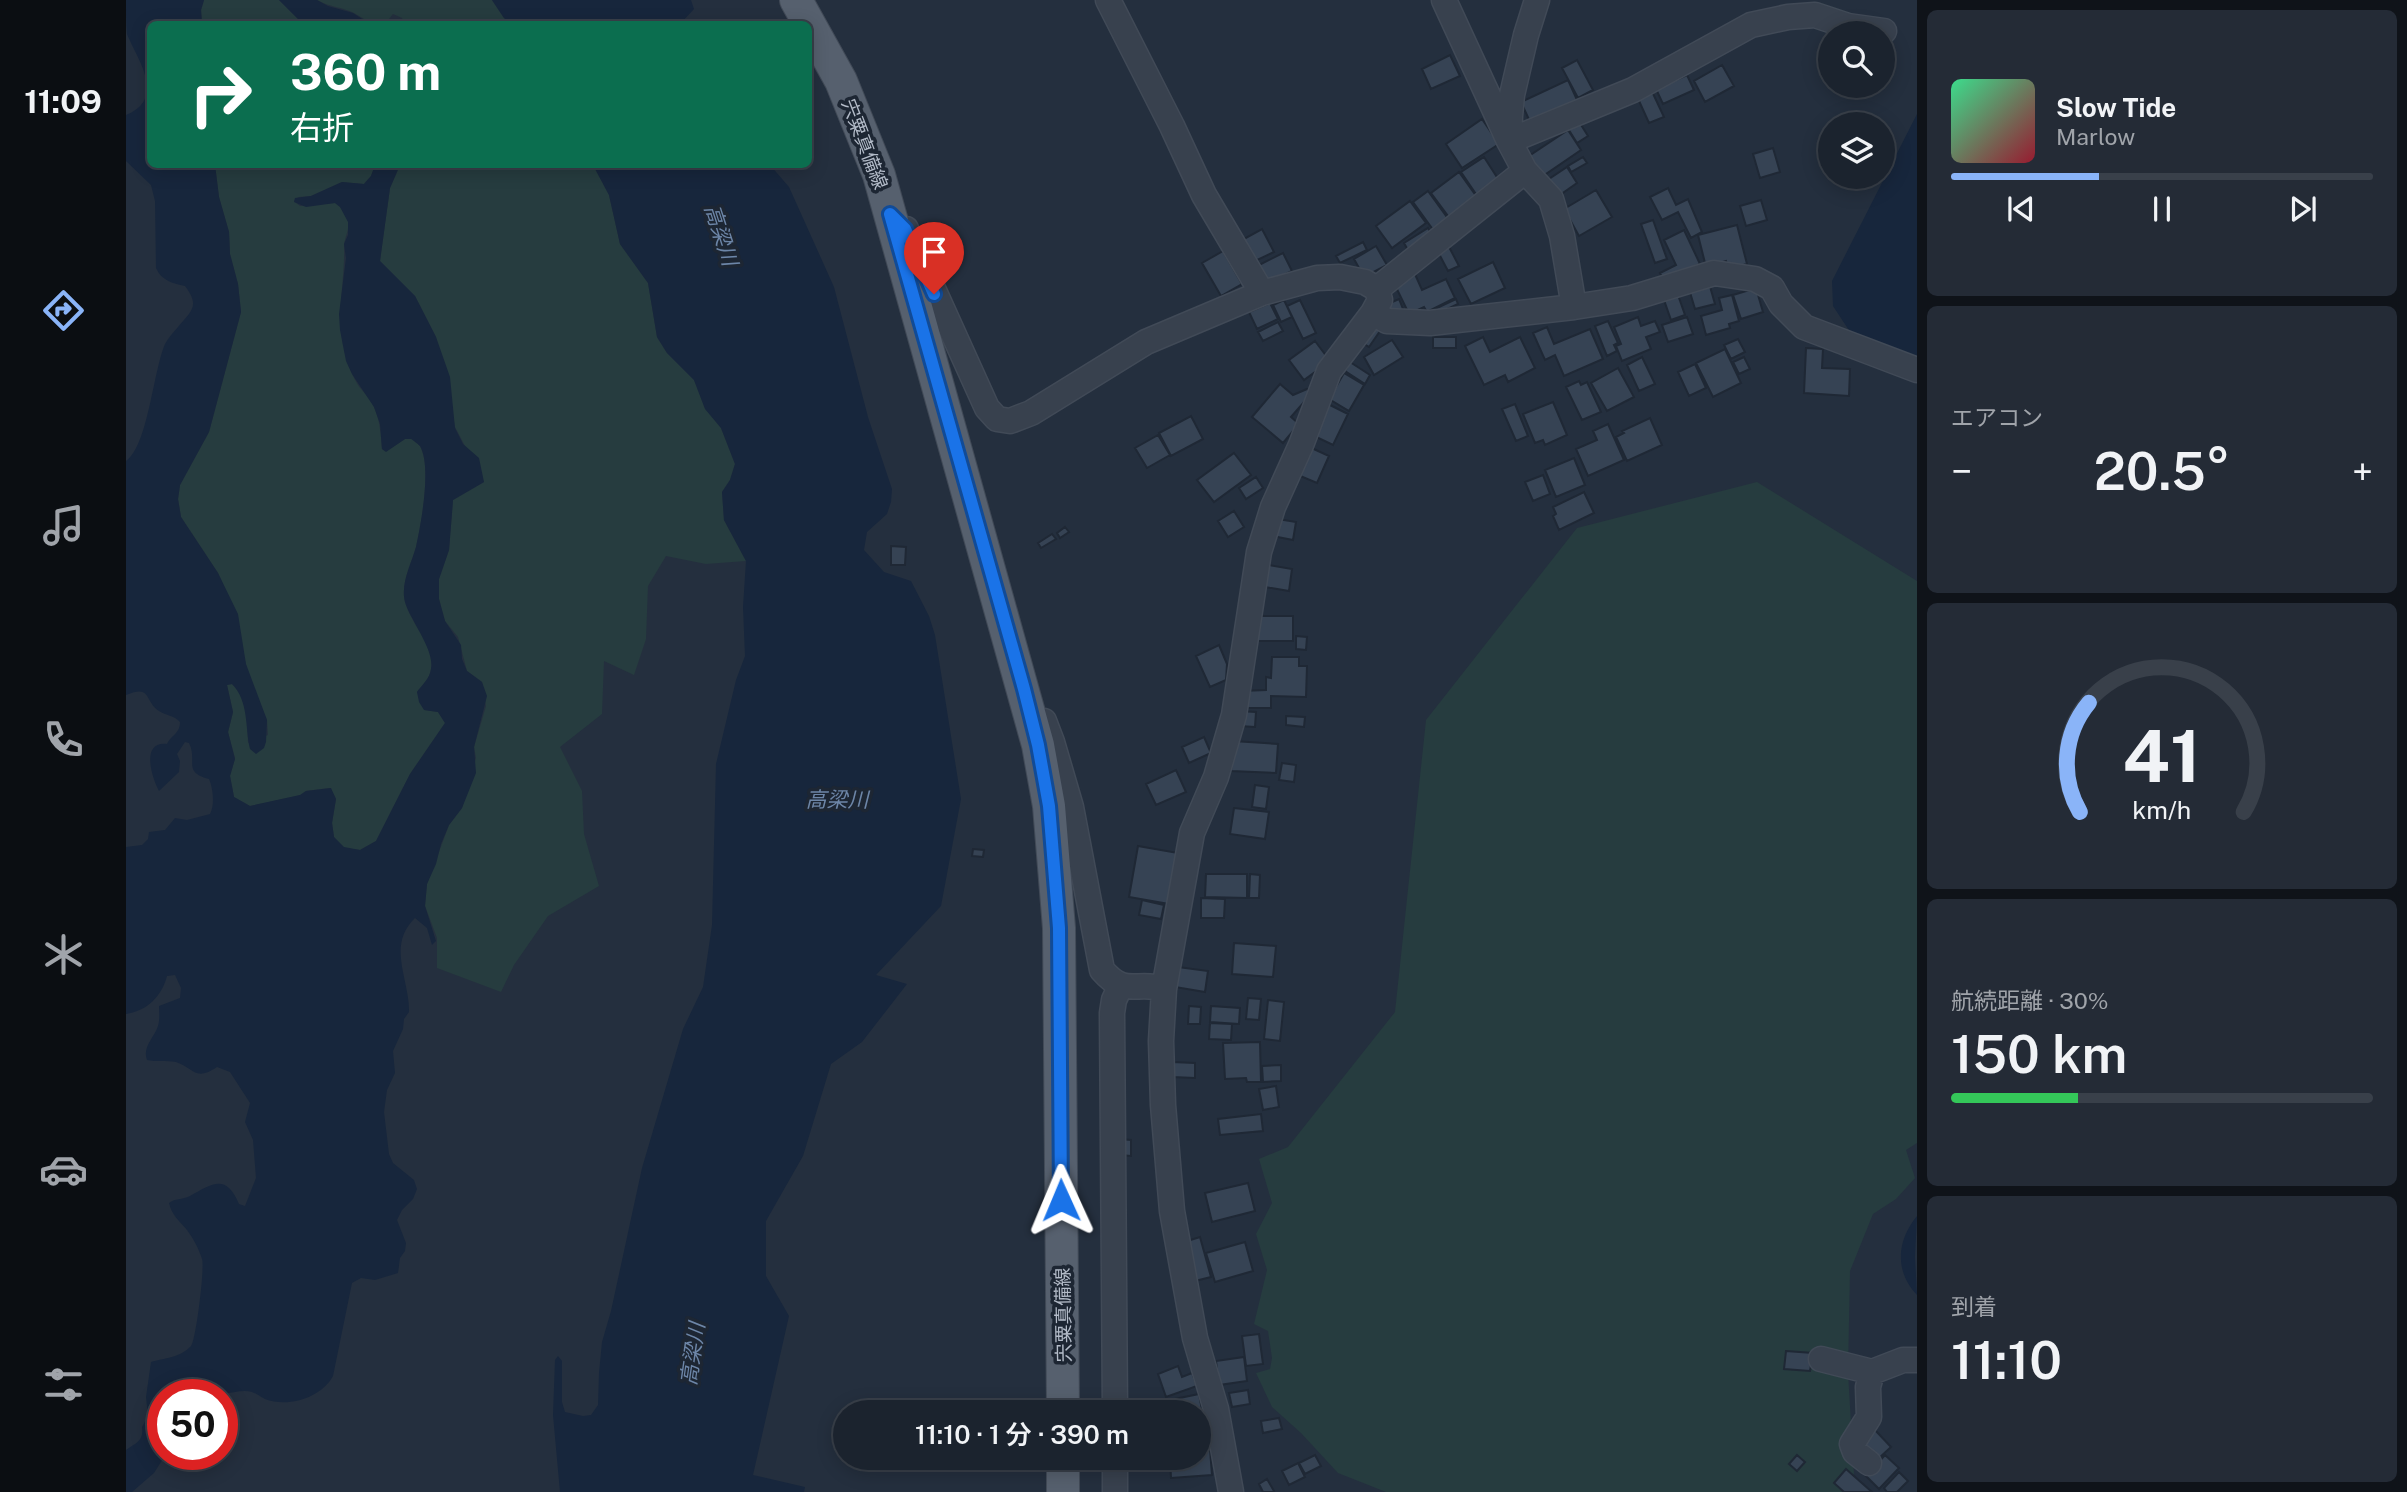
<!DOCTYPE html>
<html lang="ja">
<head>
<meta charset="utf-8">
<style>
  :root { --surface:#1b232e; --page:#242b36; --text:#f1f3f6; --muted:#a0a4aa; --line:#39404a; --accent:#8ab4f8 }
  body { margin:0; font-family:"Public Sans","Noto Sans JP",sans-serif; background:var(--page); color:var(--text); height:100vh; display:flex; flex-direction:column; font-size:26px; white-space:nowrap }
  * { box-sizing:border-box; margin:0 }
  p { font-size:23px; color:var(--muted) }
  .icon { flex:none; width:38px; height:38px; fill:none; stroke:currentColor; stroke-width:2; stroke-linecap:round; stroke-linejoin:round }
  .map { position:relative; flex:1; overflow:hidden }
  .drawer { display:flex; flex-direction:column; gap:10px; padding:10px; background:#0f1319; width:490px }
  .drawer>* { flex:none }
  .hud { position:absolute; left:21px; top:21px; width:665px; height:147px; border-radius:10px; box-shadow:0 4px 18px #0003,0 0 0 2px var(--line); background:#0b6e4f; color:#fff; overflow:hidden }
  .buttons { position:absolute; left:1692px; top:21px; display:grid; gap:14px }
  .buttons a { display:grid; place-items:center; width:77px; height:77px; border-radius:50%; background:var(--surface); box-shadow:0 4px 18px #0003,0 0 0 2px var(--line); font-size:35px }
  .speed { position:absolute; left:21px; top:1379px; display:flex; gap:14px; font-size:35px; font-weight:700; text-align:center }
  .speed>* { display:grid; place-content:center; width:91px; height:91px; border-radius:50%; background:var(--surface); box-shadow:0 4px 18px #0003,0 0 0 2px var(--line); line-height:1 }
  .speed .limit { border:10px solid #d22; background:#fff; color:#111 }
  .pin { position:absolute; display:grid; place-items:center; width:60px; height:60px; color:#fff; margin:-72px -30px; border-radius:50% 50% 50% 0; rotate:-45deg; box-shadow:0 0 7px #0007 }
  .pin .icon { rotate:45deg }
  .me { position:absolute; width:77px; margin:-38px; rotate:359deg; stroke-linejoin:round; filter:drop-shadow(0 0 5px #0008) }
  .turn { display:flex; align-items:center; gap:24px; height:147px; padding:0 28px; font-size:32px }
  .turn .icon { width:91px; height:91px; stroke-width:2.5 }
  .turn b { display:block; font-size:49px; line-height:60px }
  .big { font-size:52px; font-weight:600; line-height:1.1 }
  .drawer .tile { flex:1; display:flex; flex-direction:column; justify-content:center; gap:10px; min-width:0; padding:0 24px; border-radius:10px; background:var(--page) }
  .drawer .dial { align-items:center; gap:0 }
  .dial svg { height:182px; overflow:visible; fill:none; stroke:var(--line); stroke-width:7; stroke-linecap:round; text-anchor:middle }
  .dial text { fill:var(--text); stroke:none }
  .song { display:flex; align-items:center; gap:21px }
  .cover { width:84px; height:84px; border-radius:10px; background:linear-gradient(135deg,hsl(150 70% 55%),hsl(350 70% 35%)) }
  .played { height:7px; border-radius:4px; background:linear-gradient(90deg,var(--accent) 35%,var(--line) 35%) }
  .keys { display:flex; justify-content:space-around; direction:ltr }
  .heat { display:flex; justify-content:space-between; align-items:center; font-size:38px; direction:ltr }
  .charge { height:10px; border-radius:5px; background:linear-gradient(90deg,#34c759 30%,var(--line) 0) }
  .trip { position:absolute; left:707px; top:1400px; width:378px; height:70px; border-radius:35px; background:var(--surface); box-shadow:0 4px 18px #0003,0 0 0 2px var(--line); font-weight:600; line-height:70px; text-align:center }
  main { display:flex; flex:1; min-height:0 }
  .menu { display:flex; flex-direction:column; width:126px; justify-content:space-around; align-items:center; background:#0b0e12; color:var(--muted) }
  .menu .icon { width:49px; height:49px }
  .menu .current { color:var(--accent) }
  .menu b { font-size:32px; color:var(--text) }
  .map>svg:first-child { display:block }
</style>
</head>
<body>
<main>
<nav class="menu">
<b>11:09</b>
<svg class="icon current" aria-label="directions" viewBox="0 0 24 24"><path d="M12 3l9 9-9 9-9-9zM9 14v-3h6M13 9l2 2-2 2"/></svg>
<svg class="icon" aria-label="music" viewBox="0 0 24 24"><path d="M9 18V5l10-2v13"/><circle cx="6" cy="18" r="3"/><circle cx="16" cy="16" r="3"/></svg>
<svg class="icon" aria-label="phone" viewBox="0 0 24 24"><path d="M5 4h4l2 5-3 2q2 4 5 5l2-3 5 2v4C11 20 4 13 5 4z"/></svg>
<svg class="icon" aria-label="climate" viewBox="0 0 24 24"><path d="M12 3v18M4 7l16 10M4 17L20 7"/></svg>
<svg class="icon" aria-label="car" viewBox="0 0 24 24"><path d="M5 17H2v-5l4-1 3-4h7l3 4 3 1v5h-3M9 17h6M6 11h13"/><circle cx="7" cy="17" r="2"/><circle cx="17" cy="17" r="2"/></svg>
<svg class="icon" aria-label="filters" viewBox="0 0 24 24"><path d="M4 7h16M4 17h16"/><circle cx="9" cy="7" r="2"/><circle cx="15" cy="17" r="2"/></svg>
</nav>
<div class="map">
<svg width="1791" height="1492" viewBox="0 0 1791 1492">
  <rect width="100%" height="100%" fill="#242f3e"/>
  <path fill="#263c3f" d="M78,0H153L177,24H76L75,10Z
    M191,0H366L378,18L387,24H278L276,18L267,14L259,24C242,24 242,21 228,13C216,7 203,7 191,0Z
    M89,165H249L245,176L238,184L216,182L185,196L173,197L168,201L174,206L209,203C215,207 220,213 222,220C224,230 218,238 218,247C219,273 213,301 215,328C216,347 222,369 232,385C237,392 245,399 248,407C254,420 255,435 256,449L260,451L279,439H286C286,439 293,445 294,446C306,467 295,524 290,547C285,565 273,586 280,605C286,624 309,648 305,669C304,678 297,685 291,692L299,710L312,712L319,723L284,774L250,841L234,850L218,848L208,837L206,823L210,799L204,788L180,791L175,795L124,806L108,797L104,776L109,758L102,732L107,712L101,685L106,684C121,698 122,723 122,743L142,735L141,720L124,680L100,591L92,573L55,517L52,499L54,485L83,432L115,312L112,284L104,254L103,232L93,197Z
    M274,165H467L483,195L494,244L522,283L531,337L541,353L568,380L579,408L595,428L609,464L604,480L596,492L598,520L620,561L580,564L540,556L522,586L520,639L508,675L478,661L476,714L434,747L456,791L458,834L473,886L422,916L388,965L375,992L311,968V938L299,906L301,884L323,825L336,808L350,758L348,747L360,706L356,682L341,671L332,637L319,621L313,599V579L323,550L327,500L358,482L329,427L310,337L289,296L254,261L264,188Z
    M1631,482L1791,581V1143L1780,1150L1789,1178L1770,1199L1747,1214L1724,1271L1722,1372L1729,1492H1260L1212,1473L1175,1433L1146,1407L1130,1373L1144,1369L1146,1358L1142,1331L1128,1324L1141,1270L1130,1234L1146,1203L1133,1159L1162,1147L1269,1012L1300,720L1451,528Z"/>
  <path fill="#17263c" d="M0,0H78L75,10L76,24H24V164L89,165L93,197L103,232L104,254L112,284L115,312L83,432L54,485L52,499L55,517L92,573L112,614L120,664L141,720L140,742L138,748L130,754L124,749C119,728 123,701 106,684L101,685L107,712L102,732L109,759L104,776L108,797L124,806L174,795L180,791L205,788L210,799L206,823L208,837L218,847L234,850L250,841L284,774L319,723L312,712L298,710L293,702L291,692C296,685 304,678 305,669C309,651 286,622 280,605C273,586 285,565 290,547C295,524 306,466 294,446C293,445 286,439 285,439H279L260,452L256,449L254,424L248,407L226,374L220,361L214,330L213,314L220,258L218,244L222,235V222L214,207L209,203L180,207L168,202L169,198L185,196L216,182L238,184L245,176L249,165H274L264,188L254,261L289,296L310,337L324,377L329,428L337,444L353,458L358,482L327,500L323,550L313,579V599L319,621L335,645L336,659L341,671L356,682L361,696L348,747L350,773L336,808L323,825L315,844L310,864L301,884L299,906L310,941L306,945L301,928L289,918C260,946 284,980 283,1012L278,1019L277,1029L267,1051L269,1073L261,1090L258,1112L263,1154L267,1163L288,1180L291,1189L287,1199L276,1210L271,1220L280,1243L279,1251L274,1258L272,1273L249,1280L235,1278L226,1283L207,1376C195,1398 162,1408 139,1399C131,1395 128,1391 119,1391C111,1391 105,1393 97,1394C77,1395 57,1395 37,1395V1454H40L28,1473L6,1492H0V1450C10,1443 18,1441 16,1427L22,1416L20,1397L25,1362C38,1358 54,1358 65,1346C70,1340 79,1266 76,1259C73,1249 67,1238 61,1230C53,1220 46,1216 43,1203C49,1198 56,1200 64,1196C86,1184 100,1173 113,1204L119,1206L130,1178L127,1140L119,1122L124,1103L104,1072L91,1067C69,1082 68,1068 50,1062C40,1060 30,1062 21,1060C16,1047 28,1038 32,1026C34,1019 33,1013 33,1006L54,998L55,988L49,975L41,976C36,996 21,1011 0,1014V847L16,845L22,839L23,832L39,830L49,818L61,820L84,814C89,805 87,788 83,779C56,772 72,761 63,743L59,742L51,754L54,761L53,772L33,791C26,778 14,741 41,744C45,735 54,734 54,722C48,715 40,716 33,711C18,701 26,684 0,695V461C22,446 27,372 39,344C42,338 47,333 52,327C66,310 74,306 59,286C46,283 36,281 30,268L29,201L25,185L0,161V115C41,98 12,61 1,34C0,24 0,10 0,0Z
    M153,0H191L202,6L227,13L244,24H177Z
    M366,0H565L568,9L554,24H387L378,18Z
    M1791,114V360L1730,341L1707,306L1706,281Z
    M467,165H644L663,187L708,287L742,417L766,489L765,502L761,514L741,532L738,550L758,572L785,581L803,616L809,635L835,799L815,906L750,975L781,984L736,1042L705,1064L677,1156L640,1221V1276L663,1316L627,1475L679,1487L678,1492H434L427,1415L429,1360L432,1356L436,1361V1402L439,1412L457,1416L465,1415L472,1405L473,1373L476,1342L485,1311L516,1168L557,1029L577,987L586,925L590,764L610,680L619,656L617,607L620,561L598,520L596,492L604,480L609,464L595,428L579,409L568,380L541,353L531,337L522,283L494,244L483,195Z
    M1791,1216L1789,1257L1791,1295C1768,1271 1771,1240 1791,1216Z"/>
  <path fill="#364354" stroke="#1f2835" stroke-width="2" d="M1324,55L1334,76L1305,89L1296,69Z
    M1451,60L1467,90L1452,98L1436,68Z
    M1596,65L1608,86L1579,102L1568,81Z
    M1561,75L1568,90L1537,104L1530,89Z
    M1442,80L1452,102L1405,124L1395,102Z
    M1523,85L1538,117L1523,123L1509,92Z
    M1356,119L1373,144L1336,168L1320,144Z
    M1452,120L1462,136L1451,143L1441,127Z
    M1442,130L1455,150L1414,178L1400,158Z
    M1647,148L1654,172L1634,178L1627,154Z
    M1358,157L1376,185L1354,200L1335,172Z
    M1457,157L1461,163L1445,172L1442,166Z
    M1441,167L1451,183L1431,197L1420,181Z
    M1333,172L1353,200L1325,220L1305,193Z
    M1542,188L1550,205L1562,199L1576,232L1565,238L1552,212L1536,220L1524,197Z
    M1470,190L1486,217L1453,236L1438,209Z
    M1302,191L1323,220L1308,231L1287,202Z
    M1635,200L1641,220L1620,226L1614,206Z
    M1284,201L1300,223L1266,248L1250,226Z
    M1527,220L1541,259L1529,263L1515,224Z
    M1611,225L1621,264L1602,269L1600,261L1580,267L1572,235Z
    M1302,228L1307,236L1283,252L1278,243Z
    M1136,229L1148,252L1127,262L1116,240Z
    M1558,230L1574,264L1538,281L1534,273L1550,265L1538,240Z
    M1237,242L1241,250L1214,263L1210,256Z
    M1322,245L1333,266L1322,271L1311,250Z
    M1250,246L1261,265L1238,277L1228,259Z
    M1097,251L1116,284L1095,296L1076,263Z
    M1157,253L1166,271L1139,284L1131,266Z
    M1367,262L1379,288L1345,304L1332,279Z
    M1288,272L1296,290L1320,279L1329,298L1301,312L1298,307L1283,314L1267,281Z
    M1583,283L1589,304L1569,309L1563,289Z
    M1630,288L1637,312L1615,319L1607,295Z
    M1552,295L1559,315L1545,320L1538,300Z
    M1606,295L1613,321L1603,324L1604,328L1580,335L1575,316L1596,310L1593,298Z
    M1273,299L1277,309L1259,317L1255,307Z
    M1330,299L1332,304L1300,319L1298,314Z
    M1158,300L1166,317L1155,322L1147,305Z
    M1174,300L1190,333L1177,339L1161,306Z
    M1144,303L1152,319L1131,329L1123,312Z
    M1512,317L1515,326L1529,321L1534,332L1520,337L1525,349L1496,361L1490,346L1495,344L1488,327Z
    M1561,317L1567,334L1542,342L1536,325Z
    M1482,321L1492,343L1488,345L1491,351L1481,356L1469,326Z
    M1152,322L1157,331L1137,341L1132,332Z
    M1244,324L1254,331L1243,347L1232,341Z
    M1421,327L1428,344L1464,329L1477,359L1438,376L1429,355L1419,360L1407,333Z
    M1307,337H1330V348H1307Z
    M1357,337L1364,352L1394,337L1409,368L1382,382L1379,375L1358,385L1339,346Z
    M1612,339L1619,352L1605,359L1598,345Z
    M1266,340L1277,357L1248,375L1238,357Z
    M1189,341L1204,361L1178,380L1163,360Z
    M1680,348L1697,349L1696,368L1724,369L1723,396L1678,393Z
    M1599,349L1615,383L1587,397L1570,363Z
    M1516,357L1529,384L1513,391L1501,365Z
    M1618,357L1624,369L1613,374L1607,362Z
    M1224,362L1244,375L1239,384L1219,371Z
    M1569,364L1580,388L1563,396L1552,372Z
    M1492,368L1508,397L1481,411L1465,383Z
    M1218,373L1238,385L1223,411L1203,399Z
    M1453,381L1455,385L1461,382L1475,412L1456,420L1440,387Z
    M1154,384L1167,395L1181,389L1186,393L1165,417L1173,424L1157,443L1126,417Z
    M1427,402L1441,435L1419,445L1417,440L1409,443L1397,414Z
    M1200,403L1222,414L1207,445L1184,434Z
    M1389,404L1402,436L1390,441L1376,409Z
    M1065,416L1077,439L1045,456L1033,433Z
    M1524,418L1536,445L1501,461L1490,437L1498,433L1496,431Z
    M1482,424L1498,460L1462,476L1450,449L1471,440L1467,431Z
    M1032,435L1044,455L1021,468L1009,448Z
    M1179,445L1203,456L1191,483L1167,473Z
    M1108,453L1125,475L1088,502L1071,480Z
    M1448,458L1459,485L1430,497L1419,470Z
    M1417,475L1424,494L1407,501L1399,482Z
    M1130,477L1137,488L1120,499L1113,488Z
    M1458,492L1468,513L1433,530L1427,516L1430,514L1427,507Z
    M1108,511L1118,527L1102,537L1092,521Z
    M1146,518L1170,522L1167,540L1142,535Z
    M939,527L943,532L934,538L931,533Z
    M926,534L930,539L915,548L912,543Z
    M765,546L780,547L779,565H765Z
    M1137,564L1166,569L1163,591L1133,586Z
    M1128,616H1167V641H1127Z
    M1170,636L1181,637L1180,650L1170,649Z
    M1093,645L1101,664L1100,680L1084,687L1070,656Z
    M1146,657H1173V666H1181L1180,697L1145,696V708H1114V691L1140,690V677L1145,678Z
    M1113,711L1130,712L1129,727L1113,726Z
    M1160,716L1179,717L1178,727L1160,725Z
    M1078,737L1085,753L1063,763L1056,747Z
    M1107,741L1152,744L1150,773L1105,771Z
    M1156,763L1170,765L1168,782L1153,780Z
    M1050,770L1060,792L1030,805L1020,784Z
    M1129,785L1143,787L1140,809L1126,807Z
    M1108,808L1143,812L1139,839L1104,834Z
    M1012,846L1052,853L1043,904L1003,897Z
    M847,849L858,850L857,857L846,856Z
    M1080,874H1121V898L1079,897Z
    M1124,874L1134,875L1133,898H1123Z
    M1075,898L1099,899L1098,918H1075Z
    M1016,900L1038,905L1035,919L1013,915Z
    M1108,943L1150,946L1147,977L1106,974Z
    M1052,967L1082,971L1079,992L1049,987Z
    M1122,998L1135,999L1133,1020L1120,1019Z
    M1142,1000L1158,1002L1154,1041L1138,1039Z
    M1063,1006L1075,1007L1074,1024H1062Z
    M1085,1006L1114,1008L1113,1024L1084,1022Z
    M1084,1023L1106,1024L1105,1040L1083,1039Z
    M1134,1042L1135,1082H1121L1120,1078L1099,1079L1097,1043Z
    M1046,1062L1069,1063V1078L1046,1077Z
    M1155,1065V1081L1137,1082L1136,1066Z
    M1150,1086L1153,1107L1137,1110L1133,1089Z
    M1135,1114L1137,1131L1094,1135L1092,1119Z
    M994,1139L1005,1140V1156L994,1155Z
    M1122,1183L1129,1211L1086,1222L1079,1193Z
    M1074,1237L1085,1277L1069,1281L1058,1242Z
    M1119,1242L1127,1271L1089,1282L1080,1253Z
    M1133,1334L1137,1364L1120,1366L1116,1336Z
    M1660,1351L1687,1353L1684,1371L1658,1369Z
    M1118,1357L1121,1381L1093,1385L1090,1361Z
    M1052,1366L1056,1377L1066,1373L1071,1386L1040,1397L1032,1374Z
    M1122,1390L1124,1404L1106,1407L1103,1393Z
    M1073,1394L1077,1415L1073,1416V1412H1042L1039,1401Z
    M1153,1418L1156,1429L1137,1433L1135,1421Z
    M1749,1430L1765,1447L1752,1459L1737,1442Z
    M1084,1449L1086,1475L1045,1478L1044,1458H1073V1450Z
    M1189,1455L1195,1466L1179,1474L1173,1463Z
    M1671,1455L1679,1462L1671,1471L1663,1464Z
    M1759,1455L1773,1468L1753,1489L1740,1476Z
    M1172,1463L1179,1477L1163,1485L1156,1471Z
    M1720,1469L1746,1492H1718L1708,1483Z
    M1773,1472L1782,1481L1771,1492H1761L1758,1488Z
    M1141,1479L1148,1491L1146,1492H1137L1133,1484Z"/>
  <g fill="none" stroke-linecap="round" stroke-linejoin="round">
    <defs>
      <path id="minor" d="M982,0L1046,126L1078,195L1136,293
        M1318,0L1383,141L1507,90L1625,25L1662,17L1689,15L1722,26L1758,31
        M1399,171L1425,199L1436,236L1448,307
        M780,229L861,408L871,419L884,421L905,413L1020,342L1136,293L1191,278L1214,277L1239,282L1251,289L1254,300L1247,313L1203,371L1175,445L1147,507L1133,552L1108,715L1090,777L1066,833L1038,989L1035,1041L1037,1105L1046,1211L1069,1338L1090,1409L1105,1492
        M1251,289L1399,171L1383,141L1384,116L1386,95L1400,35L1411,0
        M1247,313L1261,321L1304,323L1448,307L1506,298L1588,273L1629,279L1646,288L1655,304L1678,327L1791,370
        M918,721L926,742L945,807L976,970C1000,998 1010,980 1038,989
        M1695,1359L1746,1372L1777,1360H1791
        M989,1412L986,1013L988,1000L995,985
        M1743,1463L1729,1452L1726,1444L1743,1417L1742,1387L1746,1372
        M989,1492V1458"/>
      <path id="major" d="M670,0L715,81L753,175L912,745L923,806L933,928L937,1412
        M937,1492V1458"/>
    </defs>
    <use href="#minor" stroke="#414a57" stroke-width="27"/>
    <use href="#major" stroke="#414a57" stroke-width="34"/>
    <use href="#minor" stroke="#38414e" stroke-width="24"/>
    <use href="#major" stroke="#56606e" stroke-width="32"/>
  </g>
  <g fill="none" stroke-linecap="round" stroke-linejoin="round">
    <defs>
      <path id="route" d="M808,294L779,229L764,214L898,689L912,745L923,806L933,928L935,1200"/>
    </defs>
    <use href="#route" stroke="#114b97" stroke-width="18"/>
    <use href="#route" stroke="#1a73e8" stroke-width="12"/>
  </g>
  <g text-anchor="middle" stroke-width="7" stroke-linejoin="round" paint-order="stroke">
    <g font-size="19" fill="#b4bcc9" stroke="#1d2633">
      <text transform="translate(739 144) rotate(69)" y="7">宍粟真備線</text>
      <text transform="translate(937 1315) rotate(-91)" y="7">宍粟真備線</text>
    </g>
    <g font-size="21" font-style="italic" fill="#6d86a8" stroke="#1d2633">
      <text transform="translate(595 235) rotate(72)" y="7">高梁川</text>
      <text x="711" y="807">高梁川</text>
      <text transform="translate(567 1354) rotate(-82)" y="7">高梁川</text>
    </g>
  </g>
</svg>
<div class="buttons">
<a><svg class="icon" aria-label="search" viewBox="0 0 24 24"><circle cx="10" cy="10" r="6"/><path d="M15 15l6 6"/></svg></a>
<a><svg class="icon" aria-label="layers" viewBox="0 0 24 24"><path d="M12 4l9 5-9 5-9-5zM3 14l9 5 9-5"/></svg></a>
</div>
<div class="speed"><div class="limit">50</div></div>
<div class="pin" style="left:808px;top:294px;background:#d93025"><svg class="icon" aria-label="arrive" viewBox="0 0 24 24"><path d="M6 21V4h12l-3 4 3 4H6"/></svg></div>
<svg class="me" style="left:935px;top:1200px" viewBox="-20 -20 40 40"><path d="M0-17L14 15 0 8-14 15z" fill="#1a73e8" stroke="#fff" stroke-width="4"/></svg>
<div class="trip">11:10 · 1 分 · 390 m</div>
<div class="hud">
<div class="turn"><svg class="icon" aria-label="right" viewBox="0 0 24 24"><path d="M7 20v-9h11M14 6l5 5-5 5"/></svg><div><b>360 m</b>右折</div></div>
</div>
</div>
<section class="drawer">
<div class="tile">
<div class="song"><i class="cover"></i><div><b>Slow Tide</b><p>Marlow</p></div></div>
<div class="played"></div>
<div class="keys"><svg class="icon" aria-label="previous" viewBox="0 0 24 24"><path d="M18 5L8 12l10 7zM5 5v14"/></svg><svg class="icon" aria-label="pause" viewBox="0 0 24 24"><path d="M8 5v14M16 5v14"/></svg><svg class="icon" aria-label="next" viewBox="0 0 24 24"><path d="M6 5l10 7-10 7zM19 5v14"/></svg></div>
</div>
<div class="tile"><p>エアコン</p>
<div class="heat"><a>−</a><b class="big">20.5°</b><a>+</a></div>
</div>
<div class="tile dial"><svg viewBox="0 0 100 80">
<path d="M14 69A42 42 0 1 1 86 69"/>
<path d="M14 69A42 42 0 0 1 18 21" stroke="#8ab4f8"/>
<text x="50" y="56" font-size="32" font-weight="700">41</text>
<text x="50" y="72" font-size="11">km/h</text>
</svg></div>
<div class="tile"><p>航続距離 · 30%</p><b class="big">150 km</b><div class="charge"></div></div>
<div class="tile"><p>到着</p><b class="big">11:10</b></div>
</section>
</main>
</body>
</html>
